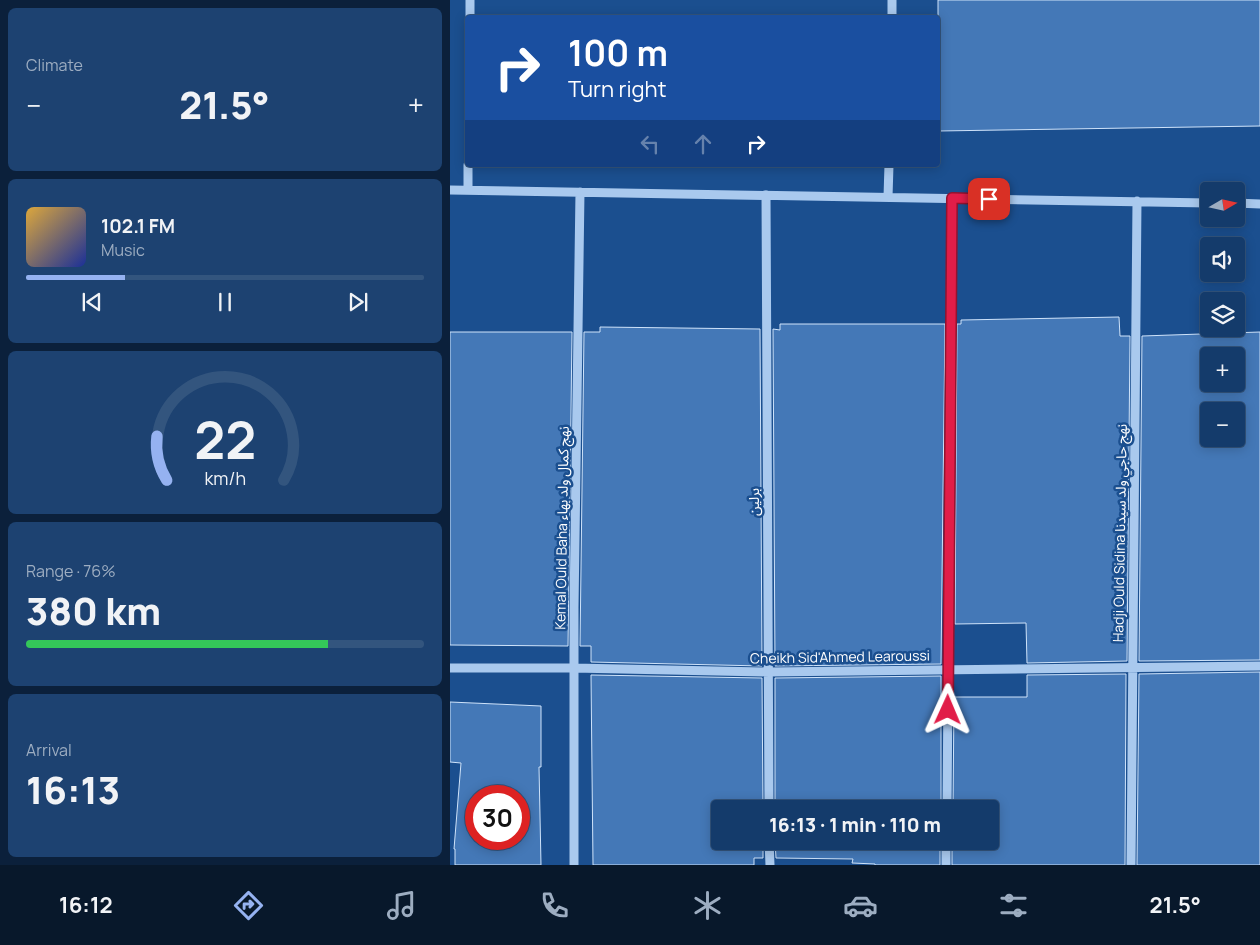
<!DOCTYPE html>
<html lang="en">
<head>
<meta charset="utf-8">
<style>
  :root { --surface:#143b6b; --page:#1d4271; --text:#f1f3f6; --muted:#9dadc1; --line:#33557e; --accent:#95b2f1 }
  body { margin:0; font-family:Manrope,"Noto Sans Arabic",sans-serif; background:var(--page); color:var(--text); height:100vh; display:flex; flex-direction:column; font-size:19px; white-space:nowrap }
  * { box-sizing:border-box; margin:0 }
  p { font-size:16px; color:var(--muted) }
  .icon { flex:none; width:28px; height:28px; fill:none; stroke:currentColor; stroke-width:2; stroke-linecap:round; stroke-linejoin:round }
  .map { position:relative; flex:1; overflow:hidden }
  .side { display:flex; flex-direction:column; gap:8px; padding:8px; background:#0b203b; width:450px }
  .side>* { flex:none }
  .hud { position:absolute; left:15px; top:15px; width:475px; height:152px; border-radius:5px; box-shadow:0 2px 12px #0003,0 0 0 1px var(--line); background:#1a4fa0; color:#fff; overflow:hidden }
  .needle { width:32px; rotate:81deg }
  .controls { position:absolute; left:750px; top:182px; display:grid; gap:10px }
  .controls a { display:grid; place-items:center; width:45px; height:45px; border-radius:5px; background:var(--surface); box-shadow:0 2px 12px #0003,0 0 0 1px var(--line); font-size:25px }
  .speed { position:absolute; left:15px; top:785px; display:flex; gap:10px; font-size:25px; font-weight:700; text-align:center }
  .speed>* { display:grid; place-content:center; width:65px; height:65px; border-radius:50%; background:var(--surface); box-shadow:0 2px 12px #0003,0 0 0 1px var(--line); line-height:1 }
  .speed .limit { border:8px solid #d22; background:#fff; color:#111 }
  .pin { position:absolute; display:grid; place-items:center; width:42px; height:42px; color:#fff; margin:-21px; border-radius:10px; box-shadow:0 2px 8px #0006 }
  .me { position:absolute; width:55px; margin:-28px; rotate:1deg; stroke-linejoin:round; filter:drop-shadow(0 0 4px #0008) }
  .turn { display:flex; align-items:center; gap:18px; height:105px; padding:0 20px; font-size:22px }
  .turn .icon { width:65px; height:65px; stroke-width:2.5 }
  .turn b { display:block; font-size:35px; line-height:42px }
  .lanes { display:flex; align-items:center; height:48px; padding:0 20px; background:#0003; justify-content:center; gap:25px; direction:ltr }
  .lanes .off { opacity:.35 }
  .big { font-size:38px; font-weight:800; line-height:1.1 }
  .side .widget { flex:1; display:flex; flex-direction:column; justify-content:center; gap:8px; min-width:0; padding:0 18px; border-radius:8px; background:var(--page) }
  .side .dial { align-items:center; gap:0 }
  .dial svg { height:130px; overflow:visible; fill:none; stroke:var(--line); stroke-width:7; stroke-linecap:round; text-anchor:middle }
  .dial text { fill:var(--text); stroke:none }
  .song { display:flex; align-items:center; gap:15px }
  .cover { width:60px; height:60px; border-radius:8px; background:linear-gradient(135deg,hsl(40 70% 55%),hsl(230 70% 35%)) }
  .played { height:5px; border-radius:2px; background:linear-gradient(90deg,var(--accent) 25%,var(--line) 25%) }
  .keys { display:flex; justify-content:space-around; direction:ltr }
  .heat { display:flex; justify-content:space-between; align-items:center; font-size:28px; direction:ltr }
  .charge { height:8px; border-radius:4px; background:linear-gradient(90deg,#34c759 76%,var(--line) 0) }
  .trip { position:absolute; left:261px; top:800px; width:288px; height:50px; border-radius:5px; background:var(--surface); box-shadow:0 2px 12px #0003,0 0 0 1px var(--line); font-weight:800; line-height:50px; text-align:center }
  .tab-bar { display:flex; height:80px; justify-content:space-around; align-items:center; background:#08182b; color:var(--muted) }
  .tab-bar .icon { width:35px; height:35px }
  .tab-bar .active { color:var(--accent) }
  .tab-bar b { font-size:22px; color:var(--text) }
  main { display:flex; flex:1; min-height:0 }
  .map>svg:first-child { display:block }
</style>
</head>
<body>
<main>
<section class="side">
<div class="widget"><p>Climate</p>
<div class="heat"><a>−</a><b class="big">21.5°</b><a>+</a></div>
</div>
<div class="widget">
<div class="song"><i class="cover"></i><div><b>102.1 FM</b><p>Music</p></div></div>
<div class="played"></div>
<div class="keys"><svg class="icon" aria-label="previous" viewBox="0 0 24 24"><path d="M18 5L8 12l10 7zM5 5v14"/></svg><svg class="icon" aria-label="pause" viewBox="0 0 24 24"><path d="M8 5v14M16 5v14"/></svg><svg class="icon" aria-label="next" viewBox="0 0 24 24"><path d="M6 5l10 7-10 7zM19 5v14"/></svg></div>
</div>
<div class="widget dial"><svg viewBox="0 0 100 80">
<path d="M14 69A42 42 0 1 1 86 69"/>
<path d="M14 69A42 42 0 0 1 8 42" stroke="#95b2f1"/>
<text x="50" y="56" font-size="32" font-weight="700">22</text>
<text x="50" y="72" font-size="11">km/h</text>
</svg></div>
<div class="widget"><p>Range · 76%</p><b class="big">380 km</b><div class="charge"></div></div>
<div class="widget"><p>Arrival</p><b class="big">16:13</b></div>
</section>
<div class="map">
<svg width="810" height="865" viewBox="0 0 810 865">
  <rect width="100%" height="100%" fill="#1b4f8f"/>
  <path fill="#4478b7" stroke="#cfe3fa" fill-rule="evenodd" d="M488,0H810V126L488,131Z
    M669,317L670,336H680L677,661L577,663L576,623L505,624L507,324H511V320Z
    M330,324H495L491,664L325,666L323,329L330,330Z
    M150,327L310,329L312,666L141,662V646H130L134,332H150Z
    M0,332H122L118,646L0,645Z
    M810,332V660L689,661L692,336ZM759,356H786V384H759ZM759,411H786V439H759Z
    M810,672V865H687L689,674Z
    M676,674L675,865H502V841H540V809H503L504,697H577V675Z
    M141,675L312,678L313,809H270V841H313V858H304V865H143Z
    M491,676V809H325V678Z
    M0,702L91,706V767H89L91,865H5V849H4L11,763L0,762ZM26,796H69V839H26Z
    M325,841H490V865H425V864L402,863L403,859L326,858Z"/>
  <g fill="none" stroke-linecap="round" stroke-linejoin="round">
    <path stroke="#a9c9ee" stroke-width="9" d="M20,18V0
      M442,18V0
      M0,190L759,203
      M18,190V165
      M316,195L319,809
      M438,197L439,165
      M786,203L810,204
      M0,668H124L319,672L810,666
      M497,809L502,198
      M319,841L320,865
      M124,865V608L130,192
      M496,865V841
      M681,865L687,201"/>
  </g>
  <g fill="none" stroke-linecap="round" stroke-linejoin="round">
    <defs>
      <path id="route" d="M498,710L502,198L539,199"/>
    </defs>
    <use href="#route" stroke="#92132f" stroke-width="12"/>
    <use href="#route" stroke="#e11d48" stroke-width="9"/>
  </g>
  <g text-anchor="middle" stroke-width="5" stroke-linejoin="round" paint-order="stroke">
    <g font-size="14" fill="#fff" stroke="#1b4f8f">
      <text transform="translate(304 502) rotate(-90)" y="5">برلين</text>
      <text transform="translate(112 528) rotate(-89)" y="5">Kemal Ould Baha نهج كمال ولد بهاء</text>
      <text transform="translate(670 533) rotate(-89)" y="5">Hadji Ould Sidina نهج حاجي ولد سيدنا</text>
      <text transform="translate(390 657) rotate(-1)" y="5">Cheikh Sid'Ahmed Learoussi</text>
    </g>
  </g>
</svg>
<div class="controls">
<a><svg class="needle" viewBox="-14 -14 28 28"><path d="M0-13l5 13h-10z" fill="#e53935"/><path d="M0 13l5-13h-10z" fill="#9dadc1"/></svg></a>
<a><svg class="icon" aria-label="sound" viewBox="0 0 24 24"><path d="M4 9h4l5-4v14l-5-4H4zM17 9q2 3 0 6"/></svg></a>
<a><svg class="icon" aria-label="layers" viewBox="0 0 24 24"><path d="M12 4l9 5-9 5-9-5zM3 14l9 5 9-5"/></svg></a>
<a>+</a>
<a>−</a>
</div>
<div class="speed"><div class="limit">30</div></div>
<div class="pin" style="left:539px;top:199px;background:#d93025"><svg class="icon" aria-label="arrive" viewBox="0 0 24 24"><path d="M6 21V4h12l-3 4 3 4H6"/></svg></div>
<svg class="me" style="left:498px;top:710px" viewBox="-20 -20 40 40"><path d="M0-17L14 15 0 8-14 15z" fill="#e11d48" stroke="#fff" stroke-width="4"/></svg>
<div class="trip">16:13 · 1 min · 110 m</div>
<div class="hud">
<div class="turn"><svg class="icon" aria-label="right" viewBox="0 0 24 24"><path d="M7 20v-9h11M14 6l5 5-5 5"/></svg><div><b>100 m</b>Turn right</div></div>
<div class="lanes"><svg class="icon off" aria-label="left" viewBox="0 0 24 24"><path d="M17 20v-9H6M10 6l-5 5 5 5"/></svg><svg class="icon off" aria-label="ahead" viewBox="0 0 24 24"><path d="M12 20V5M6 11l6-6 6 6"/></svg><svg class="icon" aria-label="right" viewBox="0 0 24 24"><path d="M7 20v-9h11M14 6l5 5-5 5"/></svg></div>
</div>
</div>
</main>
<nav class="tab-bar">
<b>16:12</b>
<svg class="icon active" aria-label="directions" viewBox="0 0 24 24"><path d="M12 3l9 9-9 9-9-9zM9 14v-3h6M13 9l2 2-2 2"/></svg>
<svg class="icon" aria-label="music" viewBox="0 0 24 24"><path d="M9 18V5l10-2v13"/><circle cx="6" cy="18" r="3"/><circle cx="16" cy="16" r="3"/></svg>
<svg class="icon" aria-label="phone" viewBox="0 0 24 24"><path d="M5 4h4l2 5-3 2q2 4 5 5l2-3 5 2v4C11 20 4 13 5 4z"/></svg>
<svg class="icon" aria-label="climate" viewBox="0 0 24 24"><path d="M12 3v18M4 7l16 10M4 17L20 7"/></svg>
<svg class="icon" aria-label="car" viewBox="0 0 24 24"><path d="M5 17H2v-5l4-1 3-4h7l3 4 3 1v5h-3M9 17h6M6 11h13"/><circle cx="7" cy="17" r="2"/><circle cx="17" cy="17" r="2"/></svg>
<svg class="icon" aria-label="filters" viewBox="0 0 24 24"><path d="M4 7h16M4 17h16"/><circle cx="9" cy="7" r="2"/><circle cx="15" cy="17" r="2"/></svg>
<b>21.5°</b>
</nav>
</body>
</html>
